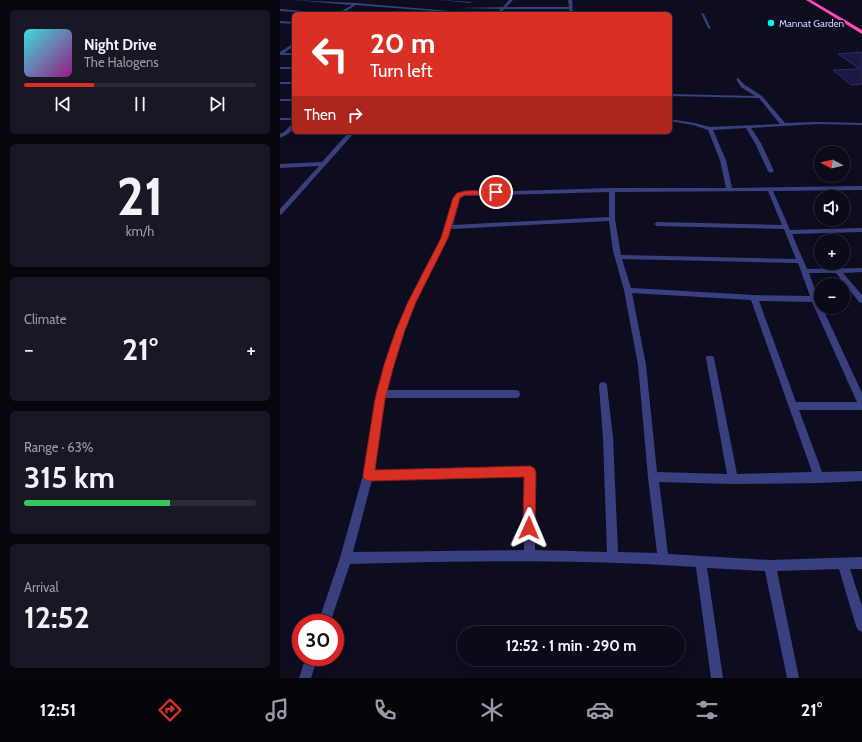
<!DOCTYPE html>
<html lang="en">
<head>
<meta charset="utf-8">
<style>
  :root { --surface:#0a0a18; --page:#181825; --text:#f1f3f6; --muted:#999aa2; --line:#2a2b37; --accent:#d93025 }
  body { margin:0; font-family:Cabin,sans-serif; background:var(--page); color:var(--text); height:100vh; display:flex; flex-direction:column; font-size:15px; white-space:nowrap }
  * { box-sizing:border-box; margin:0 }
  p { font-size:13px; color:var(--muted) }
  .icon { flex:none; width:22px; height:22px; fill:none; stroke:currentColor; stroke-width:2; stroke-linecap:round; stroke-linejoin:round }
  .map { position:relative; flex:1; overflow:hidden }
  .details { display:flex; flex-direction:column; gap:10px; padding:10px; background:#06060d; width:280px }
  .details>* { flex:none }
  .guide { position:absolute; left:12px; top:12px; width:380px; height:122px; border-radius:6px; box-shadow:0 2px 10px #0003,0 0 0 1px var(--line); background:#d93025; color:#fff; overflow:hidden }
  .needle { width:26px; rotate:277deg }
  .tools { position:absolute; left:534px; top:146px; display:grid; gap:8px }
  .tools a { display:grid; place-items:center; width:36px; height:36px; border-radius:50%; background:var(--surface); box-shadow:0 2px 10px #0003,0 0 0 1px var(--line); font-size:20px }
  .speed { position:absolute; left:12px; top:614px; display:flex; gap:8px; font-size:20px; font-weight:700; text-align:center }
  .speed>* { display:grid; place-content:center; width:52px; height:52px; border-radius:50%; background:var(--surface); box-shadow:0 2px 10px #0003,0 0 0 1px var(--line); line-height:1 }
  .speed .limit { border:6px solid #d22; background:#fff; color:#111 }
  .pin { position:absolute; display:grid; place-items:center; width:34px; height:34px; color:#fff; margin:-17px; border:2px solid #fff; border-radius:50%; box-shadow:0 1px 4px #0007 }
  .me { position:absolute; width:44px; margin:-22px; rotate:1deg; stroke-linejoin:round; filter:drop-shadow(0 0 3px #0008) }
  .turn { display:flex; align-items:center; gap:14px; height:84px; padding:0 12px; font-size:18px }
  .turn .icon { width:52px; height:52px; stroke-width:2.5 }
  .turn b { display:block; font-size:28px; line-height:34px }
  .then { display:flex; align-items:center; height:38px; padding:0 12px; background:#0003; gap:8px; font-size:15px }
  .big { font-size:30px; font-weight:800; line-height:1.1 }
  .details .widget { flex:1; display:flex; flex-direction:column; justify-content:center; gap:6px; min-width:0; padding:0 14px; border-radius:6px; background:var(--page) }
  .details .dial { align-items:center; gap:0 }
  .dial b { font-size:52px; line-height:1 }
  .song { display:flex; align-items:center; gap:12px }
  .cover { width:48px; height:48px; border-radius:6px; background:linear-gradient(135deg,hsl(180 70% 55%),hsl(310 70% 35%)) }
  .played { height:4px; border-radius:2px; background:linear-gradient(90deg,var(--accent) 30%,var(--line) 30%) }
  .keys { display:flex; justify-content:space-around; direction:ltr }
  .heat { display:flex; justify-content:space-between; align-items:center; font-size:22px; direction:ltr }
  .charge { height:6px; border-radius:3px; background:linear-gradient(90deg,#34c759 63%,var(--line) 0) }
  .trip { position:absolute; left:177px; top:626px; width:228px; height:40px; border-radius:20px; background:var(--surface); box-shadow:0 2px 10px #0003,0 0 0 1px var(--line); font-weight:800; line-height:40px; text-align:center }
  .dock { display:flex; height:64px; justify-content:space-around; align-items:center; background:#04040a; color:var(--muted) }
  .dock .icon { width:28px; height:28px }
  .dock .selected { color:var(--accent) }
  .dock b { font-size:18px; color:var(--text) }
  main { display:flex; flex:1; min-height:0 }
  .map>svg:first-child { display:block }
</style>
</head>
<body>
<main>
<section class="details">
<div class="widget">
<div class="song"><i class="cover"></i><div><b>Night Drive</b><p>The Halogens</p></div></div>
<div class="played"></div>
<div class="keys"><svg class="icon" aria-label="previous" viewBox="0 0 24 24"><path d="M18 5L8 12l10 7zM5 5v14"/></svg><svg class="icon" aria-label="pause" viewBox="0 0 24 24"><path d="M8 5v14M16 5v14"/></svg><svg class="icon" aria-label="next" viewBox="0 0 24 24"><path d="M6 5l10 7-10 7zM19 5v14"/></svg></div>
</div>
<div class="widget dial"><b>21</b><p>km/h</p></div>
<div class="widget"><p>Climate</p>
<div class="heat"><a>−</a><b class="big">21°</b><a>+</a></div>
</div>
<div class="widget"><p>Range · 63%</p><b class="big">315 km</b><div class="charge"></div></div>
<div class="widget"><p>Arrival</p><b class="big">12:52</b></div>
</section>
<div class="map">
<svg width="582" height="678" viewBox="0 0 582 678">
  <rect width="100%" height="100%" fill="#0e0d20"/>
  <path fill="#1b1941" stroke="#2f2b6d" d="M582,52V84L571,85L553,70L580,69L558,54Z"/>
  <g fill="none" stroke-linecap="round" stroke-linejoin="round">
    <path fill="#38407f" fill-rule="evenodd" d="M13,0L76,3L181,12L179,13L76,5L61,14H57L72,5Z
      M159,0L192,2L190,3Z
      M229,0H233L226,7H289L288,0H292L293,14H289V9H224L220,14H216L221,9L180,8L223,7Z
      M0,9L47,13L49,14L0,11Z
      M421,13L424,14L431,29L428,28Z
      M0,21L14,22V24L0,23Z
      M14,43V46L4,53H14V55H0V52Z
      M0,67H14V69H0Z
      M458,78L465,85L482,96L505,123L537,122L582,123V125L537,124L471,128L481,143L494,171L491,173L488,171L475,143L466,128L433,130L446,160L452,188L582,186V190L493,191L510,230L582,228V232L512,234L527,269L582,268V272L563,273L582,295V303L579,302L556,273H529L541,307H542L582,393V410H519L542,472L582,471V481L539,483L453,484L379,482L388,554L490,560L582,557V569H570L582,606V632L578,630L576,626L559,569L497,571L519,678H507L485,571L427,568L443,678H431L416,567C300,559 185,561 70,564L50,623H38L60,558L83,475L97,394L116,330L128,302L157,249L166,227L174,198L177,193L332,188H446L440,160L428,130L413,125L390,121V119L414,123L430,127L500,124L479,98L390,96V94L475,96L461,87L456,79ZM488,191L502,225L377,222L374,224L377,226L504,229L516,259L341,255L335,219V192ZM329,192V217L173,225L181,196ZM329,221L333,251L344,290L358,365L368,477L377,553L338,552L333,438L327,386L326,383L323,382L320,383L319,386L323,438L327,552L255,550V472L254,469L250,467L94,470L105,398H236L239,397L240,394L239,391L236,390H107C114,360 123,331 135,303C147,278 161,255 171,229ZM342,259L518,263L530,296L474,295L351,288ZM352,293L471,300L532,472L457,474L434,358L433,356H427L426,358L447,474L377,472L366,365ZM479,301L532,302L577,402H516ZM245,477L244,550L73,552L92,480Z
      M0,82H14V84H0Z
      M0,99H14V101H0Z
      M0,118H14V120H0Z
      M12,124H14V128L8,134L0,138V134L4,132Z
      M69,132H75L2,214L0,215V209L39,166L0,168V164L42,162Z
      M26,657H38L31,678H19Z"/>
    <path fill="#fe49ba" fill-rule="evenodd" d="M526,0H531L582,30V34Z"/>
  </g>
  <path fill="#d93025" stroke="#8d1f18" d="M185,191L216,190L220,192L216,195H185L180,198L168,238L136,302L125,330L114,365L105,399L95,470L250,466L254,468L256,472L255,528L253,532L249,534L245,532L243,528L244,477L88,481L84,479L83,475L95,399L104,365L116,330L128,302L161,238L173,198L177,193Z"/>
  <circle fill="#02f6eb" stroke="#0e0d20" stroke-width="1.5" cx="491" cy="23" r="4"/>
  <g text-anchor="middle" stroke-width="4" stroke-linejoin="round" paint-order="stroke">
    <g font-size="10" fill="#cdceff" stroke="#0e0d20" text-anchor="start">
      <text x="499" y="27">Mannat Garden</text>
    </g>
  </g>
</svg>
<div class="tools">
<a><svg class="needle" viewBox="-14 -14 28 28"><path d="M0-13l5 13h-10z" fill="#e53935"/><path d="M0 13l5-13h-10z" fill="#999aa2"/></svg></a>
<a><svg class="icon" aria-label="sound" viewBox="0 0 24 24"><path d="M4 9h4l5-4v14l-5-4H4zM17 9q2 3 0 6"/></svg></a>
<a>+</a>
<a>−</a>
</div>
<div class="speed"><div class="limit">30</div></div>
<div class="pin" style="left:216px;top:192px;background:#d93025"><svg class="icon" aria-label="arrive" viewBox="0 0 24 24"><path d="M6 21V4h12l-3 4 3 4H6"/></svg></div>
<svg class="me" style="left:249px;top:528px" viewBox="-20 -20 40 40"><path d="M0-17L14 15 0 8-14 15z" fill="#d93025" stroke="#fff" stroke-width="4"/></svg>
<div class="trip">12:52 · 1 min · 290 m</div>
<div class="guide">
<div class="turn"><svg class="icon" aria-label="left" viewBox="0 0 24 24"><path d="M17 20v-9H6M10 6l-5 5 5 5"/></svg><div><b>20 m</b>Turn left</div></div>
<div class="then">Then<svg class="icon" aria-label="right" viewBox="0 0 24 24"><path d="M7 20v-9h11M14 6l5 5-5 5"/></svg></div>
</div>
</div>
</main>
<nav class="dock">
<b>12:51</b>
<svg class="icon selected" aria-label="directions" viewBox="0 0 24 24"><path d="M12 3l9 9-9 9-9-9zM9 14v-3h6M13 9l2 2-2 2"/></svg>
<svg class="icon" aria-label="music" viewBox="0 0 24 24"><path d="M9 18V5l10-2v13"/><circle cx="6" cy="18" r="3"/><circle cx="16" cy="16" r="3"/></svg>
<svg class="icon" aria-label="phone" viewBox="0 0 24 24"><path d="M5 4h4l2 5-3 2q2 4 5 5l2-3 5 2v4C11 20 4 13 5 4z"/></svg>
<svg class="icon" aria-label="climate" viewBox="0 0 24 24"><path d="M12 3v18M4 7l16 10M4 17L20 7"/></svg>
<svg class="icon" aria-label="car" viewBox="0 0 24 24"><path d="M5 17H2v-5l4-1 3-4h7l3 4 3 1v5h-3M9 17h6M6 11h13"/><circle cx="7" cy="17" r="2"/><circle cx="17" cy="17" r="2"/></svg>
<svg class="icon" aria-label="filters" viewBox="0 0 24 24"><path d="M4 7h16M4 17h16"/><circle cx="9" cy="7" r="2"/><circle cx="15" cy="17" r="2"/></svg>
<b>21°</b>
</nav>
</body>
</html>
